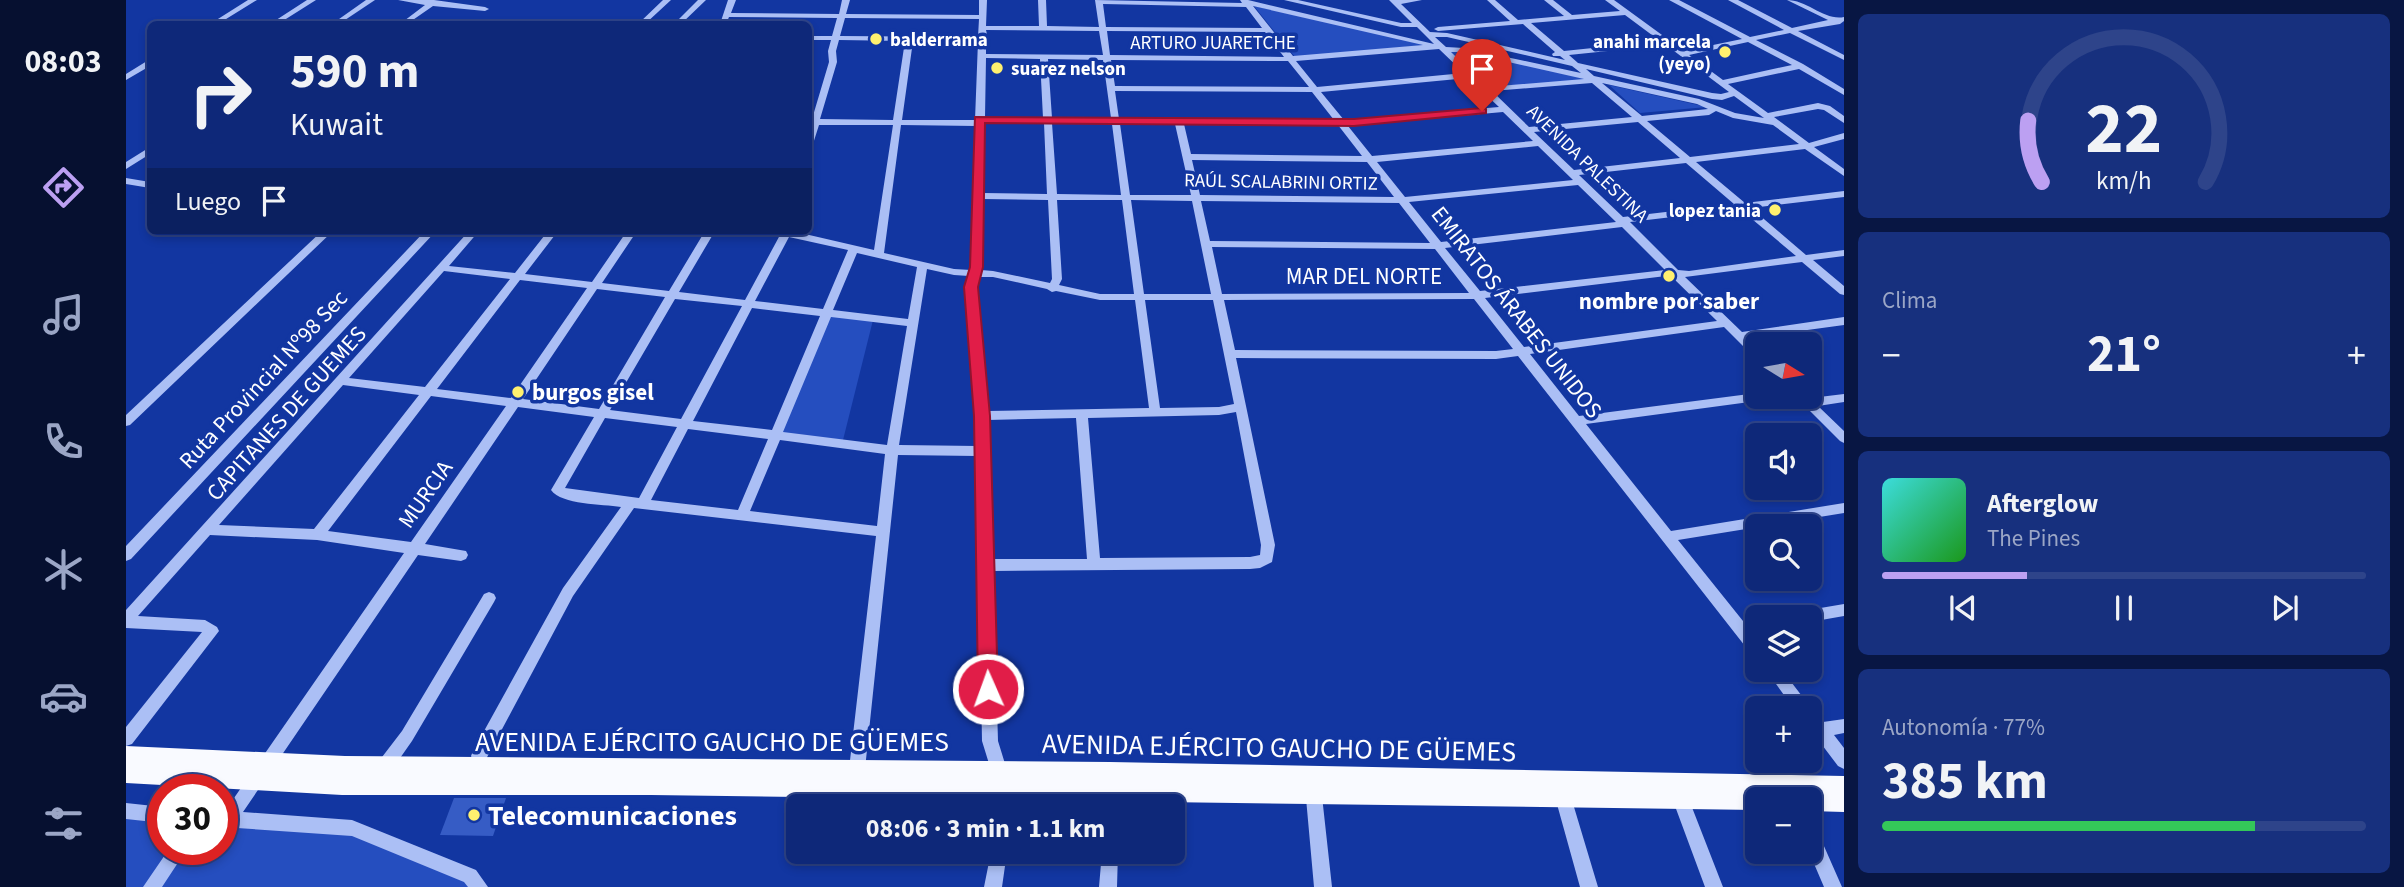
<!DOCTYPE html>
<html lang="es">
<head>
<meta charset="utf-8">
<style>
  :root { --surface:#0e2879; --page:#17307e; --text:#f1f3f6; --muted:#9ba6c6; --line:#2e448a; --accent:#bca0f2 }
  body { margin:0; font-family:"Source Sans 3",sans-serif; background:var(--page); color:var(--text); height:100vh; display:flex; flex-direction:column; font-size:26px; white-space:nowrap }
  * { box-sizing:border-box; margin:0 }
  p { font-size:23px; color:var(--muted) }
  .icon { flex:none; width:38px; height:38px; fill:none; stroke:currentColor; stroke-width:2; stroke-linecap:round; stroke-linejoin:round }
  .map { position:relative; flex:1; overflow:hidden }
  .details { display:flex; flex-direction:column; gap:14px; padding:14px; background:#081643; width:560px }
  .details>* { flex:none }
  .top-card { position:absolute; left:21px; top:21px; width:665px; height:214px; border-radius:10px; box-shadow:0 4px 10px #0003,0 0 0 2px var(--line); background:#0e2879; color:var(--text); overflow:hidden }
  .needle { width:46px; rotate:101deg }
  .controls { position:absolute; left:1619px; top:332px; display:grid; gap:14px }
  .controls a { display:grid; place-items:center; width:77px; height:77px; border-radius:10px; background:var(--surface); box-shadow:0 4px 10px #0003,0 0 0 2px var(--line); font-size:35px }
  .speed { position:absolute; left:21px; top:774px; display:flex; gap:14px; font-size:35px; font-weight:700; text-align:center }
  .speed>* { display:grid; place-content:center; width:91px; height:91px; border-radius:50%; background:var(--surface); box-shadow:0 4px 10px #0003,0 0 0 2px var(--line); line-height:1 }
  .speed .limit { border:10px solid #d22; background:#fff; color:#111 }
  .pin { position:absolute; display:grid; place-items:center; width:60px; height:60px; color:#fff; margin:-72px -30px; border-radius:50% 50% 50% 0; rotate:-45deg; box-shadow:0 0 7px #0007 }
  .pin .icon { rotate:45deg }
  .me { position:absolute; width:77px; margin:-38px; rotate:358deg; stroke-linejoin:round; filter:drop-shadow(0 0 5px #0008) }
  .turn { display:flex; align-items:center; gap:24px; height:147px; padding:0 28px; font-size:32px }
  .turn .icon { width:91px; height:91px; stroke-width:2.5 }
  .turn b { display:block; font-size:49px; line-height:60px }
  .then { display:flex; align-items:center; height:66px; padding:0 28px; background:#0003; gap:14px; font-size:26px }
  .big { font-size:52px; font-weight:700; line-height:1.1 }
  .details .widget { flex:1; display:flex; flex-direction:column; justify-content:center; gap:10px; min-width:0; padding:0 24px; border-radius:10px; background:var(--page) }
  .details .dial { align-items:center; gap:0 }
  .dial svg { height:182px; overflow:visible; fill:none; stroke:var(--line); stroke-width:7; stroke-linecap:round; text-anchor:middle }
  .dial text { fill:var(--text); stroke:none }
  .song { display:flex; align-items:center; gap:21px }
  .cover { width:84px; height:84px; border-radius:10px; background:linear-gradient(135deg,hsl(180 70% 55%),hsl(120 70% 35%)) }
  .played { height:7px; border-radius:4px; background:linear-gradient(90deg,var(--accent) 30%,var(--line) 30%) }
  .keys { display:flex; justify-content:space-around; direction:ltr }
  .heat { display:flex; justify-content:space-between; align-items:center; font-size:38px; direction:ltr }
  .charge { height:10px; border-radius:5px; background:linear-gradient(90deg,#34c759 77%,var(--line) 0) }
  .trip { position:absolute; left:660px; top:794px; width:399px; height:70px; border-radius:10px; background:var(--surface); box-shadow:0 4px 10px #0003,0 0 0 2px var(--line); font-weight:700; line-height:70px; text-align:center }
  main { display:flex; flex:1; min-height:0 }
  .dock { display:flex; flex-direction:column; width:126px; justify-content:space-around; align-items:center; background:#061030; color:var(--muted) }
  .dock .icon { width:49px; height:49px }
  .dock .on { color:var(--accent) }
  .dock b { font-size:32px; color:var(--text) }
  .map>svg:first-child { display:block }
</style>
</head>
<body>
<main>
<nav class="dock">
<b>08:03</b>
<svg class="icon on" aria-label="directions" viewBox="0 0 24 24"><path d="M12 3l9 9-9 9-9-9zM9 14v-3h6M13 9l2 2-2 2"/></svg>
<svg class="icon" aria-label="music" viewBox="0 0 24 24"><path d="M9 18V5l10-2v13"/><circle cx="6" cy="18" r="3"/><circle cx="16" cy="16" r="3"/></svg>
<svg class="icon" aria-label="phone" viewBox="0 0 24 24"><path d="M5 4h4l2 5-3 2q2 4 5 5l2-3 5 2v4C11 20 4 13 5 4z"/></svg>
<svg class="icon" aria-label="climate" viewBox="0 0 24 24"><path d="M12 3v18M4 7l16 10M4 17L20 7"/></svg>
<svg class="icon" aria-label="car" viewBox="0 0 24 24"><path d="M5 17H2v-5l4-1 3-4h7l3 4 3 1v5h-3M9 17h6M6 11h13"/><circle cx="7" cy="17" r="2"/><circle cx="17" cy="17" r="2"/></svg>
<svg class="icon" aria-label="filters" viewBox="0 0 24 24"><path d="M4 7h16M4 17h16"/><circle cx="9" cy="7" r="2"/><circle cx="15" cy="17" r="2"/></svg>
</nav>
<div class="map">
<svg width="1718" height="887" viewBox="0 0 1718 887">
  <rect width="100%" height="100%" fill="#1236a1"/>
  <path fill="#254ebf" d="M1128,6L1301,45L1169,57Z
    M1328,49L1465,80L1363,87L1321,50Z
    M1483,85L1581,107L1514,113Z
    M702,316L747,320L717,440L654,433Z
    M0,815L37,818V849H49L22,887H0Z
    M96,824L226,828L343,882L344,887H31L58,849H96Z"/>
  <path fill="#365cc5" d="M328,798H380L367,836L314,835Z"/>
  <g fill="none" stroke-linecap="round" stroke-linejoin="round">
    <path fill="#abbff5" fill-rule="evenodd" d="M122,0H131L92,24H84Z
      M181,0H190L152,24H144Z
      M240,0H249L213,24H206Z
      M272,0H308L359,7L363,9L359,11L307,6L281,24H274L299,5Z
      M537,0H545L519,24H512Z
      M572,0H580L555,24H548Z
      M602,0H610L605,13L713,14L716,0H724L720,14L853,15V0H861L860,26H913L912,0H920L921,26L973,27L969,0L1116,3L1114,0H1122L1308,44L1291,27H1275L1158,0H1172L1275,23H1286L1263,0H1296L1275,4L1304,32L1321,33L1439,60L1434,56H1427L1426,54L1429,52L1397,24L1312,31L1308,29L1312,27L1384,21L1361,0H1369L1392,20L1438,16L1418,0H1427L1446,15L1494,11L1479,0H1488L1558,51L1616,39L1543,0H1553L1624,37L1658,30L1602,0H1612L1666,28L1702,20L1661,0C1681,0 1699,21 1718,17V21L1714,24L1672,31L1718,55V60L1664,33L1630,40L1677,64L1718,89V95L1673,69L1602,84L1642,113L1692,103L1704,106L1718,116V123L1698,110L1692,109L1648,117L1683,143L1718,133V139L1688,147L1718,169V176L1679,149L1570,162L1619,203L1718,191V197L1625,208L1680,255L1718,250V256L1687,260L1718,286V295L1714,294L1676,262L1559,277L1616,332L1718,317V325L1623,338L1631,346V357L1627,356L1598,327L1404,354L1453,416L1631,393V397H1637L1631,401L1460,424L1545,531L1718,503V513L1552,540L1617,621L1631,619V631L1626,632L1631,639V657L1626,655L1392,356L1370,359L1110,358L1149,545L1146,562L1134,568L1124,569L867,571L872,741L889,796L888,807H872L873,796L856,741L851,456L772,455L739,769L737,775L731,777L725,775L723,769L750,536L508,508L447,596L359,761L353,764L347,761L345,756L347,751L437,588L495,507C476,504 436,505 425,490L468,417L392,407L299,544L340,551L342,555L340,559L335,561L292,555L117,812L226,820L350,870L362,887H342L338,882L226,836L96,827V811H99L278,553L191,540L84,535L12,616L79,620L91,627L93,631L6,744L0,746V727L76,632L0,628V610L343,231H353L323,266L389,273L422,231H432L399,274L466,282L501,231H511L476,283L543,291L579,231H589L553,292L619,300L654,235L647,231H666L748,250L767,125H693L686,147L682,150L684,125H682V119H686L703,62L702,51L705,40H682V36H706L711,18L603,17L600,24H594ZM977,4L1120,7L1136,28L980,27ZM1127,6L1297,45L1167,56ZM1499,15L1534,41L1438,51L1405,23ZM719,18L853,19L852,37L714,36ZM860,30L973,31L977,55L860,54V41L862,39ZM981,31L1139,32L1158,57L984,55ZM1309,37H1321L1446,66L1455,73L1338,48L1320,47ZM713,40L779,41L767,120L694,119L711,62L710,51ZM787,41H852L849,120H776ZM1622,42L1666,65L1597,80L1563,55ZM1540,45L1603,92L1595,94L1586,93L1452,63L1443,55ZM1313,49L1338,73L1191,87L1170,61ZM1325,52H1338L1458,79L1361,87ZM860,58L914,59L917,118L859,117ZM922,59L977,60L985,118H926ZM985,60L1162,61L1183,87L989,86ZM1460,69L1586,99L1596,100L1608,96L1638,118L1609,113L1573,99L1468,76ZM1342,78L1373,107L1218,120L1195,92ZM1466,83L1506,117L1403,127L1366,91ZM1476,83L1571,104L1582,109L1516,116ZM989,91L1186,92L1208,120L993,119ZM1590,111L1607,118L1647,125L1673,144L1564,157L1521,121L1583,115ZM1377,112L1407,141L1246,156L1222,126ZM1512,122L1554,158L1448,170L1408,132ZM859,123H918L921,194L857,193ZM926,123L986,124L995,195L931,194ZM994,124H1049L1065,195H1004ZM1058,124L1212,125L1236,156L1065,154ZM775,125L850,126L845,270L828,269L758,253ZM1412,146L1447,180L1279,197L1251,162ZM1066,160L1241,162L1268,197L1074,195ZM1560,163L1608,204L1497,217L1453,175ZM1452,185L1490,222L1315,242L1283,202ZM857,199L922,200L926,279L924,283L867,271L855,270ZM931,200H996L1008,294H974L933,285L936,279ZM1005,200L1066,201L1085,294H1018ZM1075,201L1273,203L1304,243L1084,241ZM1614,209L1670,256L1563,271L1552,270L1504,222ZM1496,227L1539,270L1354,291L1319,248ZM663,237L722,250L697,309L629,301ZM1086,247L1309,249L1343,293L1096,294ZM731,253L791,267L782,319L707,310ZM801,269L828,275L843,276L840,287L851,446L773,445ZM318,271L384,279L299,387L223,378ZM1540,276L1546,277L1591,321L1398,347L1359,298ZM853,277H867L921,289L926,292L930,291L974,300H1009L1023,408L862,411L850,287ZM394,280L461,288L385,398L311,389ZM471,289L539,297L473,409L397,399ZM549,299L616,306L555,419L484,410ZM1348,299L1387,349L1370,351L1109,350L1098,300ZM1019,300H1087L1108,404L1093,407L1034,408ZM626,308L694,316L646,430L567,421ZM705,317L781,326L761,445L657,432ZM217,385L293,395L188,529L93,525ZM305,396L380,406L285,542L202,531ZM1110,412L1135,545L1134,555L1124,557L974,558L962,418L1093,415ZM479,418L551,427L513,498L439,488ZM950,418L961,559H866L862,420ZM562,429L642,439L612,510L525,500ZM654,440L759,454L751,526L624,511Z
      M21,61H24V66L0,80V74Z
      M24,147V154L0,169V162Z
      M0,178L24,182V188L0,184Z
      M196,231H207L4,425L0,426V415Z
      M299,231H310L5,559L0,561V546Z
      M1718,394V402L1692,406L1718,431V443L1714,441L1670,397L1685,398Z
      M363,592L368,594L370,598L368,602L286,741L265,771L259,774L253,771L251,766L253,761L276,731L358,594Z
      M1718,604V616L1684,622V618H1664L1666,614L1671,612Z
      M1640,670H1656L1682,704L1684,710L1689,712L1697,722L1718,719V733L1708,735L1718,748V769L1712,766L1684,729V709H1668Z
      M1187,779L1193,781L1195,787L1206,887H1188L1179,787L1181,781Z
      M985,783L991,785L993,791V807H977V791L979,785Z
      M1437,789L1443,791L1445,797L1472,887H1454L1429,797L1431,791Z
      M1554,790L1560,792L1597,887H1579L1546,798L1548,792Z
      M0,803L37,807V823L0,819Z
      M1684,826L1690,828L1716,887H1698L1683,852Z
      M43,849H61L36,887H17Z
      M865,852H881L876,887H858Z
      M976,852H992L991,887H973Z"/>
    <path fill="#f9faff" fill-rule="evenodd" d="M0,746L219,756L984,762L1718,776V812L1684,811V800H1674L1676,795H1666L1668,800H1631V810L525,795H216L0,783Z"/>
  </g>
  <path fill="#e11d48" stroke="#92132f" stroke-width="2" d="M1356,108L1360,109V113L1228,126L859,123L857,267L852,287L864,416L872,689L869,695L862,698L855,695L852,689L848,416L838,287L844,267L849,117L1228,119Z"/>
  <g fill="#fff06f" stroke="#1236a1" stroke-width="2.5">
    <circle cx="750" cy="39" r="7"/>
    <circle cx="1599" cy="52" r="7"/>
    <circle cx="871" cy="68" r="7"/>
    <circle cx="1649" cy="210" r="7"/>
    <circle cx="1543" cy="276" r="7"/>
    <circle cx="392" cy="392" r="7"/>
    <circle cx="348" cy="815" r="7"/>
  </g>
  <g text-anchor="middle" stroke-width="7" stroke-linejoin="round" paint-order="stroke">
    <g font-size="19" font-weight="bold" fill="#fff" stroke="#1236a1" text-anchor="start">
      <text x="764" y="46">balderrama</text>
      <text x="1585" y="48" text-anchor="end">anahi marcela<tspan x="1585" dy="22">(yeyo)</tspan></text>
      <text x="885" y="75">suarez nelson</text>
      <text x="1635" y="217" text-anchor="end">lopez tania</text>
    </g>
    <g font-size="19" fill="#fff" stroke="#1236a1">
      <text x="1087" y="49">ARTURO JUARETCHE</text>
      <text transform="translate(1462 163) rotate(44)" y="7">AVENIDA PALESTINA</text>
      <text transform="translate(1155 181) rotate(1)" y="7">RAÚL SCALABRINI ORTIZ</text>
    </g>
    <g font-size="23" fill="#fff" stroke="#1236a1">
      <text x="1238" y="284">MAR DEL NORTE</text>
      <text transform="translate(1391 312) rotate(52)" y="8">EMIRATOS ÁRABES UNIDOS</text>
      <text transform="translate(137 379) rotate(-47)" y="8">Ruta Provincial Nº98 Sec</text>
      <text transform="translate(160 413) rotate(-48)" y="8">CAPITANES DE GUEMES</text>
      <text transform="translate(299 494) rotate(-55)" y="8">MURCIA</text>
    </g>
    <g font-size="23" font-weight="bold" fill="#fff" stroke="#1236a1">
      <text x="1543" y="309">nombre por saber</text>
      <text x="406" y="400" text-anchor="start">burgos gisel</text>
    </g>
    <g font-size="28" fill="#fff" stroke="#1236a1">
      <text x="586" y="751">AVENIDA EJÉRCITO GAUCHO DE GÜEMES</text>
      <text transform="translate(1153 747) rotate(1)" y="10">AVENIDA EJÉRCITO GAUCHO DE GÜEMES</text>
    </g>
    <g font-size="28" font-weight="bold" fill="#fff" stroke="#1236a1" text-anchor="start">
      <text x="362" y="825">Telecomunicaciones</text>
    </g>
  </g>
</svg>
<div class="controls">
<a><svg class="needle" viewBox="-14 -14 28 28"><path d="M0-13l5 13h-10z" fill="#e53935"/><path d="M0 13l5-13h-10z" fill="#9ba6c6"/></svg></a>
<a><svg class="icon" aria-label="sound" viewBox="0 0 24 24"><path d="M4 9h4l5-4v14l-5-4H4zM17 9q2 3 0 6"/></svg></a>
<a><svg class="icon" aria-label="search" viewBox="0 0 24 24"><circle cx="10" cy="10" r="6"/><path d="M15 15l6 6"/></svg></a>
<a><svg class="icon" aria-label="layers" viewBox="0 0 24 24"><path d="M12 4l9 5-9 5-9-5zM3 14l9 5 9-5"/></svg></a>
<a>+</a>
<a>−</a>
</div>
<div class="speed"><div class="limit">30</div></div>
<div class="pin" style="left:1356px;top:111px;background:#d93025"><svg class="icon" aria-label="arrive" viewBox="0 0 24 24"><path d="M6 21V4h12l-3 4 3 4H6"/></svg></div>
<svg class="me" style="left:862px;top:689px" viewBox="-20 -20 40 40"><circle r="17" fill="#e11d48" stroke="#fff" stroke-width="3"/><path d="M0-11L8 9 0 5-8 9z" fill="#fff"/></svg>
<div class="trip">08:06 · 3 min · 1.1 km</div>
<div class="top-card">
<div class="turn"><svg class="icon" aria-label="right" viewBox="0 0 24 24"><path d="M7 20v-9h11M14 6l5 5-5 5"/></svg><div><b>590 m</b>Kuwait</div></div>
<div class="then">Luego<svg class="icon" aria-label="arrive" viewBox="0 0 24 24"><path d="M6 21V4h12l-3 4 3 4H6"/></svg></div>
</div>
</div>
<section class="details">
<div class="widget dial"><svg viewBox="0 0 100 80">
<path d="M14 69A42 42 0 1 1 86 69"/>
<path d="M14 69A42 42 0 0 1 8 42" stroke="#bca0f2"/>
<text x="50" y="56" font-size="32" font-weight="700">22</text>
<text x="50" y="72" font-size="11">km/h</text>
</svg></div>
<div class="widget"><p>Clima</p>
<div class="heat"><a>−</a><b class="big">21°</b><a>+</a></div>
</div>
<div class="widget">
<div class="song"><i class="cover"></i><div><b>Afterglow</b><p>The Pines</p></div></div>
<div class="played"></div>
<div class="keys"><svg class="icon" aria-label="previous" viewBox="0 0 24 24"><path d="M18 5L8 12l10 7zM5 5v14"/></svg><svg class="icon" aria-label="pause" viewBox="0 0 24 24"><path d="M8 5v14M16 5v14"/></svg><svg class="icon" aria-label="next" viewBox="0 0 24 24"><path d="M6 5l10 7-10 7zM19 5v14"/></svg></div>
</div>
<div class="widget"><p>Autonomía · 77%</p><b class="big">385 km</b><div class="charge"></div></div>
</section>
</main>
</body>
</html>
